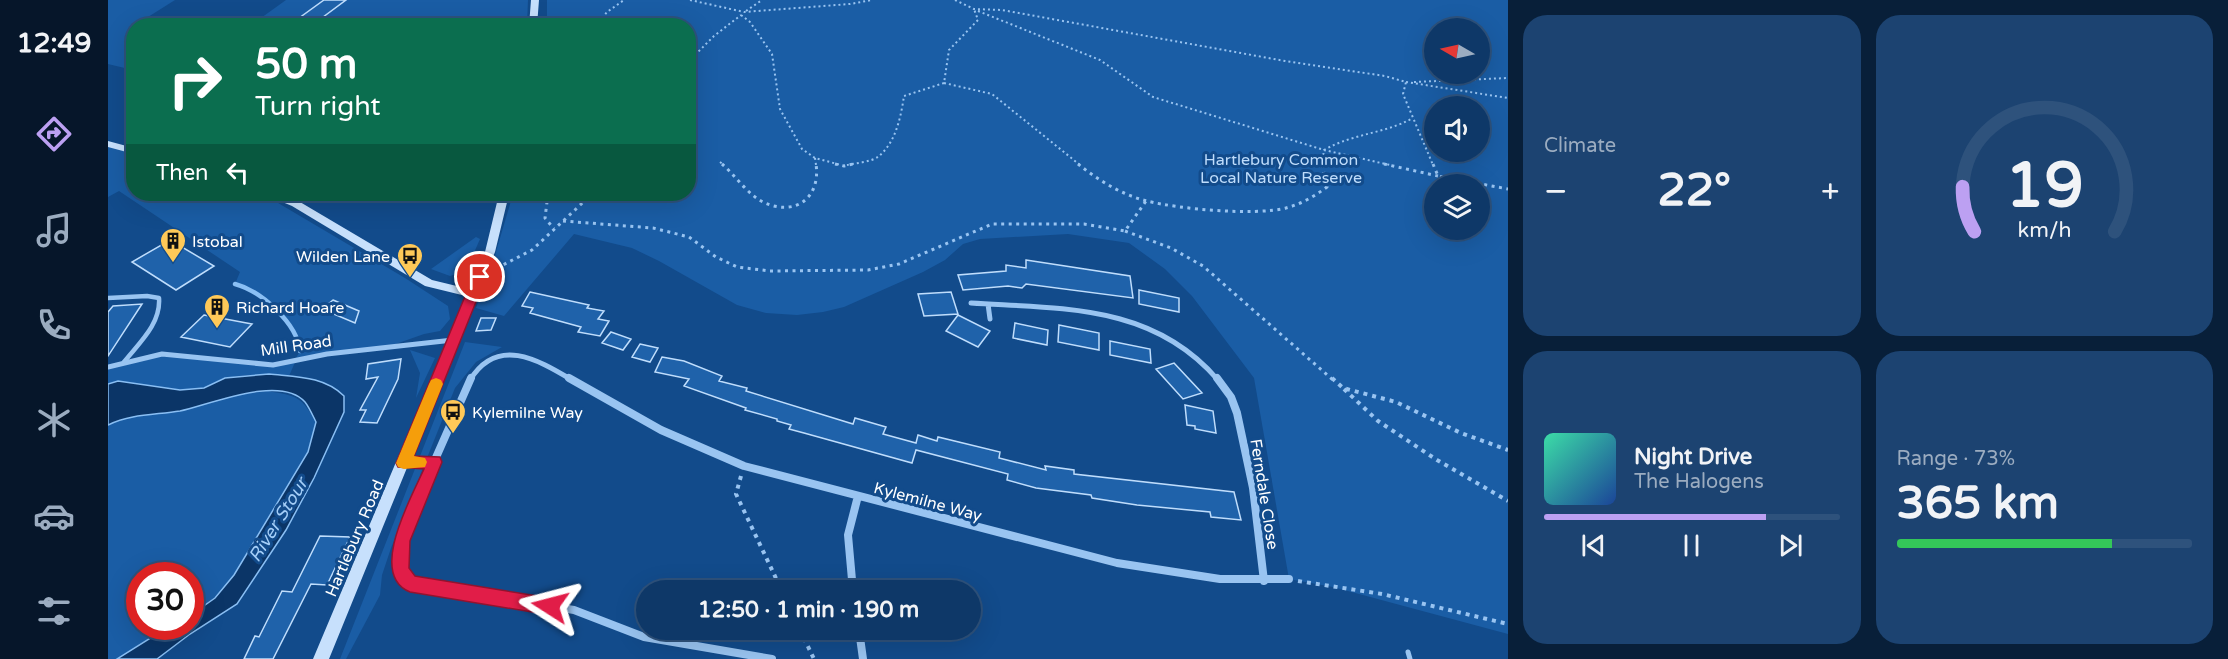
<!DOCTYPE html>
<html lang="en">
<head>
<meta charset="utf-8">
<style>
  :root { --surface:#0e3868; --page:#1c4371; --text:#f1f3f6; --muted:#9bacc0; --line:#2e527c; --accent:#bca0f2 }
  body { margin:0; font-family:"Varela Round",sans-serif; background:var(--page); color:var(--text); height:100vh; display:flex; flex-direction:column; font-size:22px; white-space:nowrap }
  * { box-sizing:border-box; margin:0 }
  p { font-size:20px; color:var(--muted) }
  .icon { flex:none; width:33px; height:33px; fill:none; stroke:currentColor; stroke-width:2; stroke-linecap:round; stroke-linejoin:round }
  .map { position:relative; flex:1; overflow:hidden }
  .side { display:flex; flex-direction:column; gap:15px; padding:15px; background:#081f39; width:720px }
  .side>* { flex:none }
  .hud { position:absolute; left:18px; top:18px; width:570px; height:183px; border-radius:24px; box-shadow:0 6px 24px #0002,0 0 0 2px var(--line); background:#0b6e4f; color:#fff; overflow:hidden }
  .needle { width:39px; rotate:279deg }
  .buttons { position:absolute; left:1316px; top:18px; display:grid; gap:12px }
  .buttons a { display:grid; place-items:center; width:66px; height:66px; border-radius:50%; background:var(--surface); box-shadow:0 6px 24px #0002,0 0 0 2px var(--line); font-size:30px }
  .speed { position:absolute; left:18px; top:562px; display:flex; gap:12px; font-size:30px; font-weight:700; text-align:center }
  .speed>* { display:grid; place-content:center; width:78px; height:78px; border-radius:50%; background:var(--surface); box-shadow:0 6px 24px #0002,0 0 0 2px var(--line); line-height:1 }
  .speed .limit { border:9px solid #d22; background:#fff; color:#111 }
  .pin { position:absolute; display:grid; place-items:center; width:51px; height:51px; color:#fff; margin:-26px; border:3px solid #fff; border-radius:50%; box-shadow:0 2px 6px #0007 }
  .me { position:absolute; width:66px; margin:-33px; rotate:279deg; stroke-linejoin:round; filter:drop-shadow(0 0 4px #0008) }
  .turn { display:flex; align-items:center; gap:21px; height:126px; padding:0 30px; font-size:27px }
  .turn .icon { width:78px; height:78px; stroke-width:2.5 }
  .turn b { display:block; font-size:42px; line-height:51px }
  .then { display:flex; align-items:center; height:57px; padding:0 30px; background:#0003; gap:12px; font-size:22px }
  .big { font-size:45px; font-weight:700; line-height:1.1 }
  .side .tile { flex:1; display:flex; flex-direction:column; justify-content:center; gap:9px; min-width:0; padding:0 21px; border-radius:24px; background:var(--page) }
  .side .dial { align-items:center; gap:0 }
  .dial svg { height:156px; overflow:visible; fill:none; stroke:var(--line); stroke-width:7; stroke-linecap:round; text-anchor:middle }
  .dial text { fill:var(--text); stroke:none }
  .song { display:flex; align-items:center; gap:18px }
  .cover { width:72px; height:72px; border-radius:9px; background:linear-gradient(135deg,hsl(160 70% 55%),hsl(220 70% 35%)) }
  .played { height:6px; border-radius:3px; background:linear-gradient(90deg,var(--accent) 75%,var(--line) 75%) }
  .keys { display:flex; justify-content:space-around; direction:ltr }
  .heat { display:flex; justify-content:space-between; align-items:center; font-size:33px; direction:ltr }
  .charge { height:9px; border-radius:4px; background:linear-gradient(90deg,#34c759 73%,var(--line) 0) }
  .side .tiles { flex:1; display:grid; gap:15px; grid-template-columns:repeat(2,1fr) }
  .trip { position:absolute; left:528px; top:580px; width:345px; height:60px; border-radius:30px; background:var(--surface); box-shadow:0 6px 24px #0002,0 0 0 2px var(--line); font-weight:700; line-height:60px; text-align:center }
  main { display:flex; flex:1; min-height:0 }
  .tabs { display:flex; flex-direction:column; width:108px; justify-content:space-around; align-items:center; background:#06162a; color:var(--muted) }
  .tabs .icon { width:42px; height:42px }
  .tabs .active { color:var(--accent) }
  .tabs b { font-size:27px; color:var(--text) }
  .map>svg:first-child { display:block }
</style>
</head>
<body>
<main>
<nav class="tabs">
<b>12:49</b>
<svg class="icon active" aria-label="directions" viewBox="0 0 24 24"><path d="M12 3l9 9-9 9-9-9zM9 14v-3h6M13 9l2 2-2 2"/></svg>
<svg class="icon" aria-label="music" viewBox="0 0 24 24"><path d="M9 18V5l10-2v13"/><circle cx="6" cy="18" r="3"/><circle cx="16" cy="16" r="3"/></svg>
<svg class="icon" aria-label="phone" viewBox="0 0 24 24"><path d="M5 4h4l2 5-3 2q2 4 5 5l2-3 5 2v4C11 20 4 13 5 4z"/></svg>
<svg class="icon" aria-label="climate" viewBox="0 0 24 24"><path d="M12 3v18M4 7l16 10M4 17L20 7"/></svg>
<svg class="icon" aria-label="car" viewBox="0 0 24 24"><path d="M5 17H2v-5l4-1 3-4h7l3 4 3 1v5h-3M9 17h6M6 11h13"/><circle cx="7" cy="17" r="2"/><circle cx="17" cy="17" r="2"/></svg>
<svg class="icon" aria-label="filters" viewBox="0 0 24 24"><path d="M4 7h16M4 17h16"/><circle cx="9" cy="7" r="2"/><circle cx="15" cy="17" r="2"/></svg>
</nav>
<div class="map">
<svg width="1400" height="659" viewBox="0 0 1400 659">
  <rect width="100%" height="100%" fill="#124b8b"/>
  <path fill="#1a5da5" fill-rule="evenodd" d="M0,0H67L40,17L44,22L58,25L26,26L25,70L0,64Z
    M178,0H420L419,25L142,26Z
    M439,0H1400V634L1225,587L1181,579L1146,378L1084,296L1057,269L1021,243L960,234L872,239L855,244L837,260L815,272L736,307L715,312L689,315L658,313L629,305L551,261L524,248L466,234L396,316L368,308L385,262L405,194H580V26L439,25ZM1326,28H1371V74H1326ZM1326,106H1371V152H1326ZM1326,184H1371V230H1326Z
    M0,144L25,151L26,194H160L170,197L165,200L297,278L340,306L342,319L332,331L316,334L282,346L188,360L181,376L138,375L117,378L96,388L72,390L10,381L0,384V367L54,354L153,364L187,360L192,351L191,340L176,317L142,288L127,284L132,272L11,191L0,197Z
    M368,237L372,239L358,271L342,276L323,269Z
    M357,342L394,347L368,362L347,388L283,548L274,575L272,595L238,659H232Z
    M302,350L327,358L308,398L312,373Z
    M160,391C189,396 193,396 208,422L200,452L126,575L108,598L83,615L82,576H32V627H60L9,659H0V425L15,418L74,410L118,396Z"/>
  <path fill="#0b3567" stroke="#8abff4" stroke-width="1.5" d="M161,374C188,377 216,376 236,396V412L206,478L178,530L129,604L82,634L49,659H9L60,627H82L83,615L107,598L126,575L200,452L208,422C205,416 201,407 197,402C172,374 101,405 72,411C47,415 23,414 0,425V384L10,381L72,390L96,388L117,378Z"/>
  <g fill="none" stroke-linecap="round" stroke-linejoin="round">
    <path stroke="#8abff4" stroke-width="4.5" d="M127,284C153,291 189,323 192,351"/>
  </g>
  <path fill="#1f62aa" stroke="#bfddfc" stroke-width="1.5" d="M216,0H238L207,23L187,21Z
    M62,240L106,266L68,290L24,262Z
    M918,260L1022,276L1025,298L918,284L914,288L900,286L855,290L850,275L898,271V265L918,268Z
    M1031,290L1071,298V312L1031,304Z
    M422,292L481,305L479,308L496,311L490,319L501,321L492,336L470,332L473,327L422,313L425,308L414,306Z
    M843,292L850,314L816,316L810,294Z
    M225,300L251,311L247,323L214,309Z
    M34,304L0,356V312L5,306Z
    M96,315L144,324L122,347L73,337Z
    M850,315L882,331L870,347L838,331Z
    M373,318H388L383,330L368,331Z
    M907,323L940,330L939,345L905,338Z
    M951,325L991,333V350L950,342Z
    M503,332L523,339L515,350L494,343Z
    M1002,341L1042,349L1043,363L1002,355Z
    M532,344L550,348L542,362L524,357Z
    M554,357L576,361L614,376L611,381L639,388L638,391L745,424L747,418L778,427L775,434L808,443L810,435L829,441L830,437L892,452L891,458L938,470L937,466L966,470V474L1126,492L1133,520L1103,517L1102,512L1029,505L984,498L983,495L928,488L899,480L900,474L808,450L804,463L696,433L681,429L683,425L669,421V419L637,410L638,408L576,386L581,379L547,372Z
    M293,359L290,379L269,423L252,422L258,410H252L270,377L258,379L260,364Z
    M1066,363L1094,393L1075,399L1048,369Z
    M1077,405L1105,411L1108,433L1087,429V426L1079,425Z
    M212,536L242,537L219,585L203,584L165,659H136L147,636L151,637L174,591L184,592Z"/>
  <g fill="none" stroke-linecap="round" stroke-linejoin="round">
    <path stroke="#99c4f1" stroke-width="2" stroke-dasharray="2 3" stroke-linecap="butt" d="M582,0L636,12L742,4L764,0
      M847,0L866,9L894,10L1177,61L1277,76L1298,82L1295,94L1325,165
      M638,11L654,0
      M870,11L992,60L1045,97L1216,150L1282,165
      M633,15L642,22L664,54L672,109L694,149L707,158L733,165
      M488,26L499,12L516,0
      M580,62L606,36L633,15
      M1298,82L1400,98
      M1306,82L1400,78
      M836,83L884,94L972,165
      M707,158L708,165
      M612,162L616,165
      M739,165C748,163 764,162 771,156C788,142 793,116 796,96L836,83L841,50L870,20L866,9
      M1214,165L1216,150C1246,133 1276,134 1305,118"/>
    <path stroke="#99c4f1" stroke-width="3" stroke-dasharray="3 4.5" stroke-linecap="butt" d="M614,164C627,175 639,194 655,202C686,217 713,199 708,164
      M727,164L736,166L745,164
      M970,164C990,180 1014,195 1039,201C1071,209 1146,216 1178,208C1193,204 1207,196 1219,187L1214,164
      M1276,164L1330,176
      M1325,164L1330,176L1400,189
      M440,194L437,218L446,229
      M455,221L545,228L581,237L608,257L629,267L662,271L760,270L791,264L884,224H976L1017,231L1038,201
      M1017,231L1063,248L1095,266L1225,380
      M389,268L424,250L484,194"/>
    <path stroke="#99c4f1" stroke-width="4" stroke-dasharray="4 5" stroke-linecap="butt" d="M1224,378L1235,388L1288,402L1353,433L1400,450
      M1236,389L1270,421L1329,460L1400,501
      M633,476L628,494L674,591
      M1190,581L1274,594L1400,624
      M692,630L706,659"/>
    <path stroke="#99c4f1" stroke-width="4.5" d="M0,298L39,296L51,298C53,324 31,343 16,362"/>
    <path stroke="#99c4f1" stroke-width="5" d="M1300,652L1302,659"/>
    <path stroke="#99c4f1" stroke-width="5" d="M863,303C955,309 1045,304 1110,380
      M880,304L882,319
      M0,367L54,354L165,365L219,354L345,340
      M362,380C389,336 429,359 464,380"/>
    <path stroke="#99c4f1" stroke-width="8" d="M461,378L553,430L636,466L1009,563L1112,579H1181
      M1109,378L1123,397L1129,413L1145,488L1156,581
      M326,462L363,378
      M295,463L326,462L294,541L293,571L302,584L466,610L536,637L664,659
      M745,591L740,535L750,496
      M751,630L755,659"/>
    <path fill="#c7e0fc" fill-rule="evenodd" d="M423,0H431L429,26H421Z
      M0,141L26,148V154L0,147Z
      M155,194H169L192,202L324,280L361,289L377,252L391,194H401L387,252L221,659H205L358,296L317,286L184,206Z"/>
  </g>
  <path fill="#e11d48" stroke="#92132f" stroke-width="1.5" d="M372,273L378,277L306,456L332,457L334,462L302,541L301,568L307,576L442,598L449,600L451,606L449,613L442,615L302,592C259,575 304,496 316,469L290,467L288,463L365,277Z"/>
  <path fill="#f59e0b" d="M328,378L333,380L335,384L306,456L317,458L319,462L317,467L296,469L290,467L288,463L321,384L323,380Z"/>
  <defs>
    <symbol id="building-pin" viewBox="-11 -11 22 30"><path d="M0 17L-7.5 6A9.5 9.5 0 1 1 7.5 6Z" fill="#ffc958" stroke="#124b8b"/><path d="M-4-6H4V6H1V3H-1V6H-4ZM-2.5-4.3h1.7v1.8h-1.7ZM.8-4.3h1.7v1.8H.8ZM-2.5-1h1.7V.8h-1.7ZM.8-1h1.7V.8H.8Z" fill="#111"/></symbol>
    <symbol id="bus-pin" viewBox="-11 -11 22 30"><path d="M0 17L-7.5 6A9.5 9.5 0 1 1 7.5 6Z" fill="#ffc958" stroke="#124b8b"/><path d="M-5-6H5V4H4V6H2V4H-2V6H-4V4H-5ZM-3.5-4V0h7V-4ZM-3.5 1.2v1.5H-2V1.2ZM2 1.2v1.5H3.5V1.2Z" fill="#111"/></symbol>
  </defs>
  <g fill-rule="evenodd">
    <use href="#building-pin" x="50" y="226" width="30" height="40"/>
    <use href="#bus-pin" x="287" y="241" width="30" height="40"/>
    <use href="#building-pin" x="94" y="292" width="30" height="40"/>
    <use href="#bus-pin" x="330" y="397" width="30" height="40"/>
  </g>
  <g text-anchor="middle" stroke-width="6" stroke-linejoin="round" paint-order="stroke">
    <g font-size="16" fill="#bfddfc" stroke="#124b8b">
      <text x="1173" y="165">Hartlebury Common<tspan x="1173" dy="18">Local Nature Reserve</tspan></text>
    </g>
    <g font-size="16" fill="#fff" stroke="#124b8b" text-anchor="start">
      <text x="84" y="247">Istobal</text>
      <text x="282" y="262" text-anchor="end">Wilden Lane</text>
      <text x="128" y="313">Richard Hoare</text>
      <text x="364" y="418">Kylemilne Way</text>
    </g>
    <g font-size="16" fill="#fff" stroke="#124b8b">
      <text transform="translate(188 345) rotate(-8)" y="6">Mill Road</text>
      <text transform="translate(1157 494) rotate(81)" y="6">Ferndale Close</text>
      <text transform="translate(820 501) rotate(15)" y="6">Kylemilne Way</text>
      <text transform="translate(246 538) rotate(-67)" y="6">Hartlebury Road</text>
    </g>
    <g font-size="18" font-style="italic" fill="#a4cef8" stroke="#124b8b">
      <text transform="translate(170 520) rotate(-58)" y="6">River Stour</text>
    </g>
  </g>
</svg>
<div class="buttons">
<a><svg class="needle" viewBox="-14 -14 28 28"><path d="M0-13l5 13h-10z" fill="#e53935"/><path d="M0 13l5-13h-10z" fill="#9bacc0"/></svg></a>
<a><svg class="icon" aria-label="sound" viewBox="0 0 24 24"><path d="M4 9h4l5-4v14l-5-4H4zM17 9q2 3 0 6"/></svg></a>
<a><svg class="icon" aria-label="layers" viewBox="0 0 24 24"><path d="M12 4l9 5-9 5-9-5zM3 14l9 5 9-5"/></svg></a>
</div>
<div class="speed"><div class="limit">30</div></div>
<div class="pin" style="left:372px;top:277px;background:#d93025"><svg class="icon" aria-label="arrive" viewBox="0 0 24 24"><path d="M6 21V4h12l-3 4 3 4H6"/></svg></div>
<svg class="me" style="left:442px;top:606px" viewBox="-20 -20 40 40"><path d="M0-17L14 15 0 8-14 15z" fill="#e11d48" stroke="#fff" stroke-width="4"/></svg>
<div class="trip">12:50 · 1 min · 190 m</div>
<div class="hud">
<div class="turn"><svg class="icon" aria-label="right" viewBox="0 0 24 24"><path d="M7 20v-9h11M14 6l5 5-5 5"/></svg><div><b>50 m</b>Turn right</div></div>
<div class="then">Then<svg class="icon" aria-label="left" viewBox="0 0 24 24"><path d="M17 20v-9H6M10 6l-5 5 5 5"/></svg></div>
</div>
</div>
<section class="side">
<div class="tiles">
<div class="tile"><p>Climate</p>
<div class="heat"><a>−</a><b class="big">22°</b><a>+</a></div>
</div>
<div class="tile dial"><svg viewBox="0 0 100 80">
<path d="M14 69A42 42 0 1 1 86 69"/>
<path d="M14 69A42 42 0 0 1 8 46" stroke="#bca0f2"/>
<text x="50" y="56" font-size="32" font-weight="700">19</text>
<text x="50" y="72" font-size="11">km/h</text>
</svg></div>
<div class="tile">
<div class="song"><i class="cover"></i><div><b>Night Drive</b><p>The Halogens</p></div></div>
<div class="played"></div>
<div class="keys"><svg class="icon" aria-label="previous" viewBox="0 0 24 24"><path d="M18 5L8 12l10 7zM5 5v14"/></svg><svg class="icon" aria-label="pause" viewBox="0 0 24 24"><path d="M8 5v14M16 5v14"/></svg><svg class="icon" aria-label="next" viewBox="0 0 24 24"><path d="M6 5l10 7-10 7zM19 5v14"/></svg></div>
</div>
<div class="tile"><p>Range · 73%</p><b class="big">365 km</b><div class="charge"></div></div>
</div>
</section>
</main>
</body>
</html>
